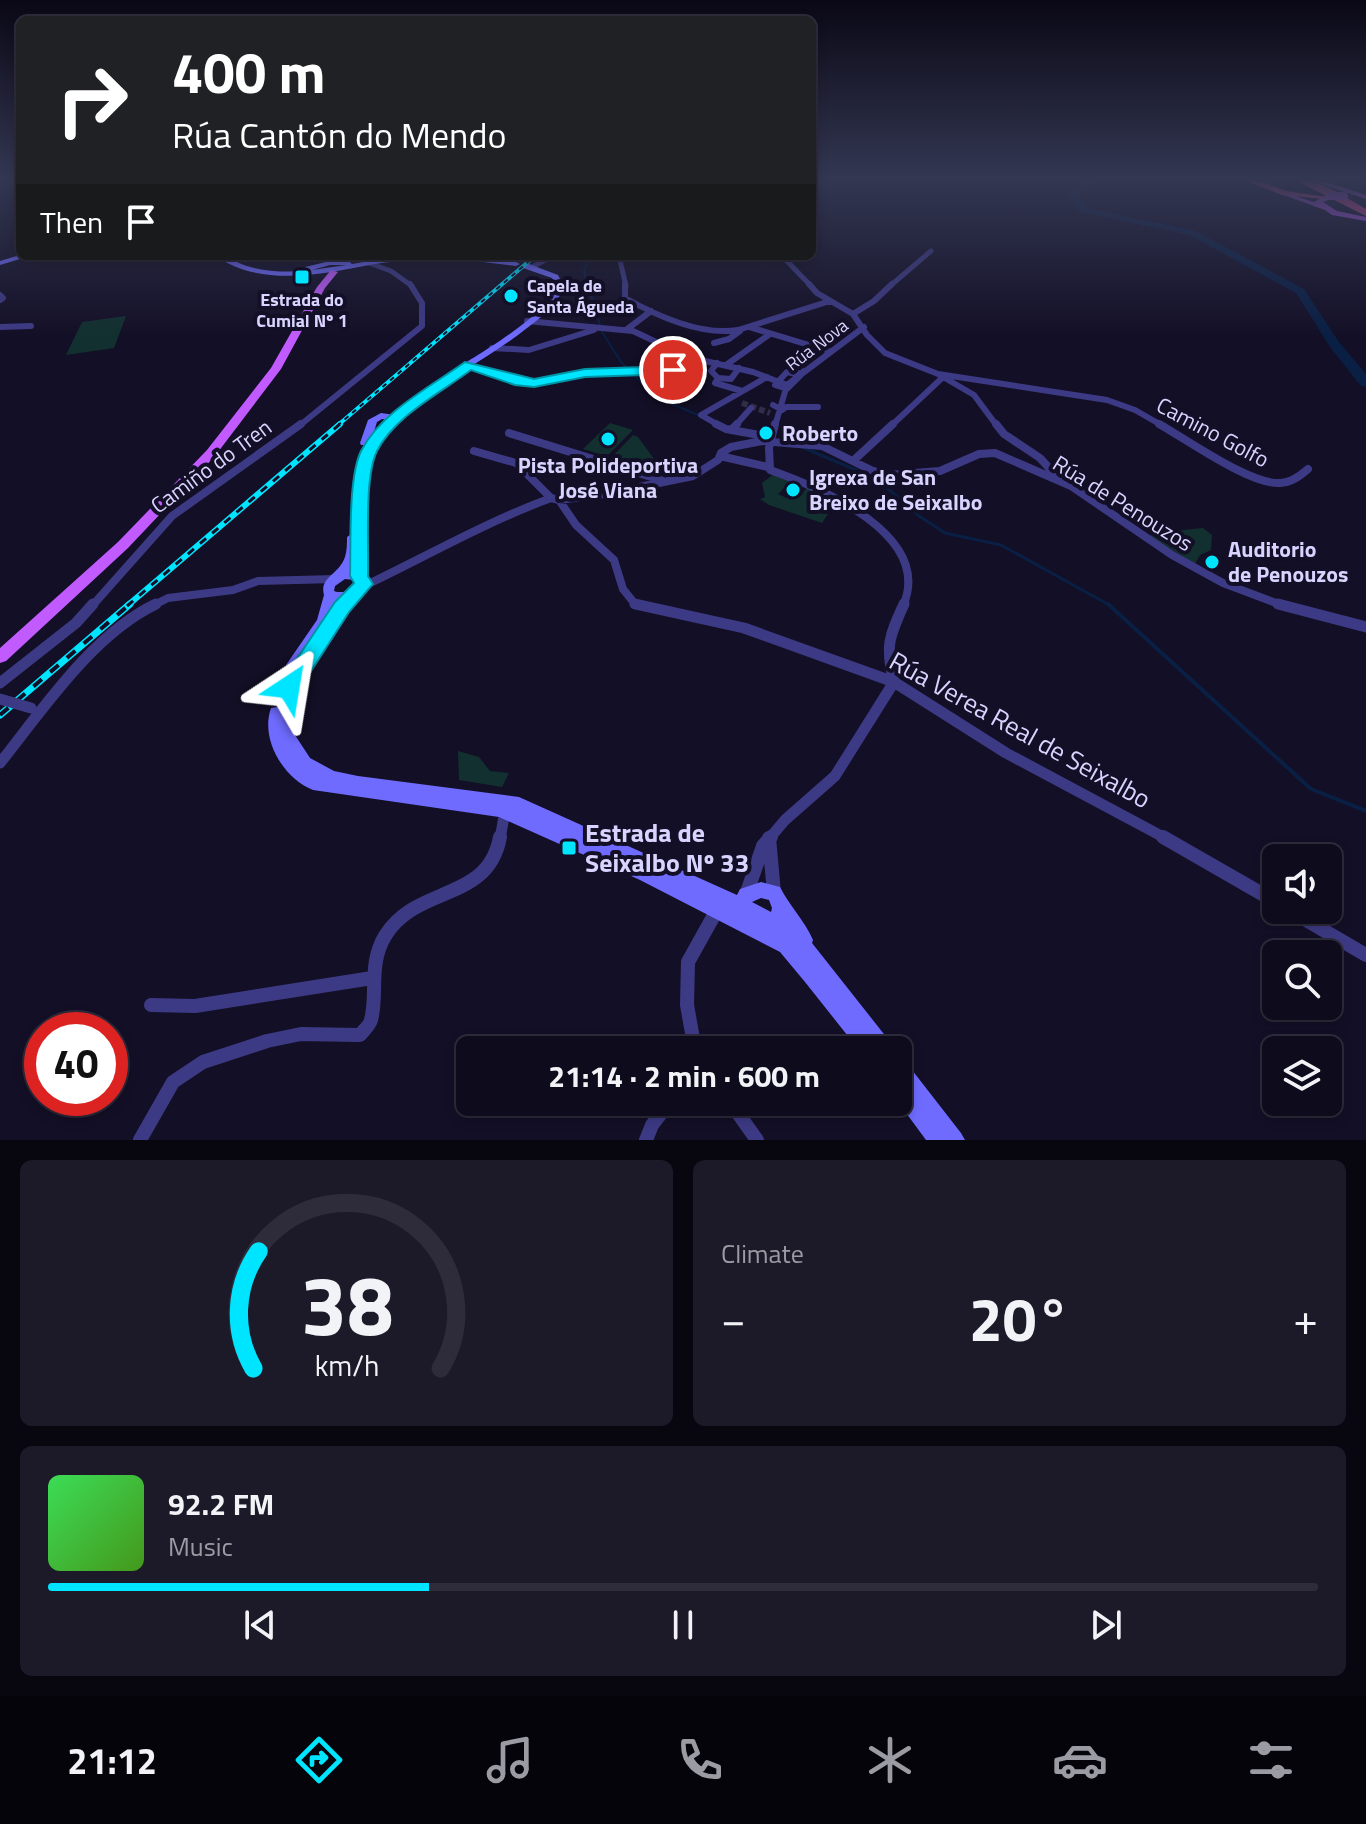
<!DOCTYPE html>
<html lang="en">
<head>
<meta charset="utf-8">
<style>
  :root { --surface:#0e0b1c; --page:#1c1929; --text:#f1f3f6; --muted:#9b9ba3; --line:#2e2b3b; --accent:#00e5ff }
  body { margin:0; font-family:"Titillium Web",sans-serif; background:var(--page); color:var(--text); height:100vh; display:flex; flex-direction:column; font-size:30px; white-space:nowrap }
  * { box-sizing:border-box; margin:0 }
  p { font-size:26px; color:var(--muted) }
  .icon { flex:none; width:44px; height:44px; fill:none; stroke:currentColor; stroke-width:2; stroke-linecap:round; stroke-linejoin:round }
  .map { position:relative; height:1140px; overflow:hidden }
  .panel { display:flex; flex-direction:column; gap:20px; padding:20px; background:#08060f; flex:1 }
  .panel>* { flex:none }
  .guide { position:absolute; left:16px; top:16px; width:800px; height:244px; border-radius:12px; box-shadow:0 4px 12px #0003,0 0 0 2px var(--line); background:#202124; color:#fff; overflow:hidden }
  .controls { position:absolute; left:1262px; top:844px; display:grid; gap:16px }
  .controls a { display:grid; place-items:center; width:80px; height:80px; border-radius:12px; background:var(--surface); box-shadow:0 4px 12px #0003,0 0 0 2px var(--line); font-size:40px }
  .speed { position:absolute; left:24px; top:1012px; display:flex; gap:16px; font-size:40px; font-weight:700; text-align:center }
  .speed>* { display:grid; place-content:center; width:104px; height:104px; border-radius:50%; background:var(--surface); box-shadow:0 4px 12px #0003,0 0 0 2px var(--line); line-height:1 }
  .speed .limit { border:12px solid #d22; background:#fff; color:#111 }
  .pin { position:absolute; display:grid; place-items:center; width:68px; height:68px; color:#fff; margin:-34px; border:4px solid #fff; border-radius:50%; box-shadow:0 2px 8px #0007 }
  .me { position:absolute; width:88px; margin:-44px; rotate:33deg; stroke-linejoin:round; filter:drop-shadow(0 0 6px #0008) }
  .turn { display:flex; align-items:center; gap:28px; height:168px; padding:0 24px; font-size:36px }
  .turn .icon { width:104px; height:104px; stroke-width:2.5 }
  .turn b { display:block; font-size:56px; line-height:68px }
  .then { display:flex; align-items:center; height:76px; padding:0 24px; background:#0003; gap:16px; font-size:30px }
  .big { font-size:60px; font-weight:700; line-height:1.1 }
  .panel .widget { flex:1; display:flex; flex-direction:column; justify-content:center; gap:12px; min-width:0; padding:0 28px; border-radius:12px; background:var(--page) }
  .panel .dial { align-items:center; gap:0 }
  .dial svg { height:208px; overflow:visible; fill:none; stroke:var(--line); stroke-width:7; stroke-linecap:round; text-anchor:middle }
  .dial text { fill:var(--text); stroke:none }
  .song { display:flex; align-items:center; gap:24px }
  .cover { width:96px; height:96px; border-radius:12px; background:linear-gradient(135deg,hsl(130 70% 55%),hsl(100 70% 35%)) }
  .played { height:8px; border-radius:4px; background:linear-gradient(90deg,var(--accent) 30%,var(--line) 30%) }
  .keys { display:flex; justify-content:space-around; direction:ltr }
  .heat { display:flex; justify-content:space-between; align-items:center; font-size:44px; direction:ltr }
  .panel .tiles { flex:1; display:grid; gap:20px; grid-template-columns:1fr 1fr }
  .widget:last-child { grid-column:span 2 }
  .trip { position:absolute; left:456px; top:1036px; width:456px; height:80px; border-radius:12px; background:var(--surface); box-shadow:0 4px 12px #0003,0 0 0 2px var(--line); font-weight:700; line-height:80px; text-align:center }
  .dock { display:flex; height:128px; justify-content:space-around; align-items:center; background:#06040b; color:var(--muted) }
  .dock .icon { width:56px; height:56px }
  .dock .on { color:var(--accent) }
  .dock b { font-size:36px; color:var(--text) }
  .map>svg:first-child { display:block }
</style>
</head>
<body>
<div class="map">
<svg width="1366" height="1140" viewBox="0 0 1366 1140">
  <rect width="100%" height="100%" fill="#130f26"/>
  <path fill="#12302f" d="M126,316L114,348L66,355L82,322Z
    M610,423L633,430L607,456L583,449Z
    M633,435L638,437L662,470L648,472L609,460Z
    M774,474L791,481L778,494L791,500L796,495L800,497L807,487L836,502L822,523L769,505L760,499L765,497L762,483Z
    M1203,528L1212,535L1211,550L1200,555L1195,564L1149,536L1154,533Z
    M458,751L479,757L490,771L509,773L502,787L459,780Z"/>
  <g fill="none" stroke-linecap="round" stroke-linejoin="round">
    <path stroke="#0a1f44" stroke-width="2" d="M582,256L587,263L584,271L602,332L621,362L657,398L701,416"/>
    <path stroke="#0a1f44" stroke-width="3" d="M804,448L877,479L919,516L945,533L1001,545L1111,606"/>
    <path stroke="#0a1f44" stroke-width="4" d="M1108,604L1311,789L1366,811"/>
    <path fill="#0a1f44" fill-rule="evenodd" d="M1084,178H1092L1094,181L1080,191L1079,197L1086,208L1196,231L1304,289L1339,342L1366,374V387L1361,386L1330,347L1296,293L1189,235L1080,212L1069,197L1073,188L1085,180Z"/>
    <path stroke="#312d47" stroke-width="6" stroke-dasharray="6 3" stroke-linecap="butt" d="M742,403L770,413"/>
    <path stroke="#3d3a85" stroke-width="5" d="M619,256L626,286
      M782,256L811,286
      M369,263L391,271L412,286
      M532,267L553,256
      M890,286L931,251"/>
    <path stroke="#3d3a85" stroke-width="6" d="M625,284V298C657,316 701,336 738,330L830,301
      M809,284L817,293L853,314L867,335L885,353L938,374L974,395L997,426
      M0,295L3,298L0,300
      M853,314L874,301L892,284
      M527,321L633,331L688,357L753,372L787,385
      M0,327L31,326
      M749,327L829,351
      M626,330L651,311
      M714,343L729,339L740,331
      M492,348L529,350L594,330
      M717,363L711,371L718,378L715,383L742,391
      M797,363L790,367L801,369
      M469,365L520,382L534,383L585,373L673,370L697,359
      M726,365L770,334
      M787,372L801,375L787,389L775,385Z
      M938,374L1107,400L1135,410L1163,426
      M718,378L731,379L739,368
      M787,385L864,327
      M773,405L782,410L786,407H818
      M299,426L422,326V303L410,284
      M720,426L701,415L767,377
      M735,426L751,408
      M775,426L787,385
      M891,426L942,378"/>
    <path stroke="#3d3a85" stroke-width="8" d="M716,424L726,429L765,436L769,441
      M775,424L769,448L770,470C821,488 934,535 903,606
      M996,424L1004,434L1040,458L1059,479
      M1159,424C1186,439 1250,485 1280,483C1291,483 1300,476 1308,469
      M731,430L737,424
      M509,433L661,480
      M474,451L516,463L551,498
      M720,456L768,467
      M853,461L893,424
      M559,500L576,525L614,560L623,589L635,604L643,606
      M362,587C425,557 486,522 551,498L559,500L605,494L693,476L718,460L721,453L731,447L762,441L822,446L873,471L889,475L940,471L979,454L995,453L1071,486L1172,555L1223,583L1284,606
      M92,606L172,516L301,424
      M152,606L168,598L233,590L258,581L335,579"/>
    <path stroke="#3d3a85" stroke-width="11" d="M635,604L744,628L894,682L1006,753L1167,839
      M1278,604L1366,627
      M894,682C885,646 889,637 904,604
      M0,683L76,623L93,604
      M0,763C43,709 93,634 156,604
      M500,839L505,811
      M769,839L785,820L835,776L894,682"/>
    <path stroke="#3d3a85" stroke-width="14" d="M1163,837L1276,902
      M769,838L774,893
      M746,895L763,846L771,837
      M1289,910L1366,955
      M151,1005L195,1006L372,978
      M695,1050L687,1005L688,962L717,910
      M730,1102L757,1140
      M140,1140L173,1082L203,1062L267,1041L301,1034L360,1035C363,1031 370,1025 371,1020C378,995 368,964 385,936C417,884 488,903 500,837
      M646,1140L652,1125L670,1102"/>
    <path fill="#6f6bff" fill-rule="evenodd" d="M20,255L30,256L0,265V261Z
      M215,256C228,256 235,262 247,266C266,272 286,272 306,271L305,267L330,261H349L352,264L398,256H418C405,261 388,262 375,264C322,274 263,288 215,256ZM330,265H346L312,270Z
      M445,256H467L516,262L520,264L516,266L449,258Z
      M523,264H529L558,275L564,287C556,308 536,321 518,335C474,368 386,410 369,466C359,498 365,542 365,576L369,581L366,590L347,610L334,633L304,672L293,696L290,715L293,732L310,758L334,771L358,776L519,797L737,895L740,889L761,882L780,887C789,905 805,921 813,940L812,943L891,1043L894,1050H859L805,982L780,952L640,880L499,817L313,790C283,778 260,739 271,708L277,707L279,696L292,670L286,665L317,620L324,595C319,577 339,575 345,557C347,551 347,543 347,537L353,533C354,501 354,475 368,445H361L360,443L368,420L381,413L395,415C411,401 427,388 445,376C474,356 544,319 556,287L552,278L523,268ZM382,419L389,420L371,441L377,422ZM345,579L355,580L356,585L350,592H337L334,591L335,586ZM335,601H340L331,615ZM761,898L769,900L772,908L771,912L752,902Z
      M898,1058L905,1061L961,1133L965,1140H926L898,1102Z"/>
    <path fill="#c25bff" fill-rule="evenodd" d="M1304,178H1313L1366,195V199Z
      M1270,188L1314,202L1328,194H1334V198L1323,202L1337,211L1366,217V221L1332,215L1325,210L1270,190Z
      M331,270L338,272L325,288L281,369L215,456L128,548L6,661L0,663V648L118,542L207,450L271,368L317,287Z"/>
    <path fill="#ff4fa3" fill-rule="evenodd" d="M1239,178H1250L1286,191L1327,197L1323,199L1282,195Z
      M1291,178C1316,177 1345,197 1366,209V216Z"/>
    <defs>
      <path id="rail-far2" d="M337,426L535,256"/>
      <path id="rail-far1" d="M127,606L340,424"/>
      <path id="rail" d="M0,715L130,604"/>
    </defs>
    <use href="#rail-far2" stroke="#00e5ff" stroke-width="4"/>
    <use href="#rail-far1" stroke="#00e5ff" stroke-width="6"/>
    <use href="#rail" stroke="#00e5ff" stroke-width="7"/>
    <use href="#rail-far2" stroke="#130f26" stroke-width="2" stroke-dasharray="5" stroke-linecap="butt"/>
    <use href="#rail-far1" stroke="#130f26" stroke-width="3" stroke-dasharray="8" stroke-linecap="butt"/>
    <use href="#rail" stroke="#130f26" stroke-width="4" stroke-dasharray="11" stroke-linecap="butt"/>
    <path stroke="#3d3a85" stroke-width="11" d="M0,699L31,708"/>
    <path stroke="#c25bff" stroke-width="8" d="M1331,196H1344"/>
  </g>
  <linearGradient id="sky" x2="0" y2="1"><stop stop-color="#0a0815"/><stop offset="0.53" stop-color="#333752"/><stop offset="1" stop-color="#333752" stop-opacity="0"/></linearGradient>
  <rect width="1366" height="337" fill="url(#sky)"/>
  <path fill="#00e5ff" stroke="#0095a6" stroke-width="2" d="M465,362L534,379L585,369L673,366L679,370L673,374L585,377L534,387L515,385L471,370C440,393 395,416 377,451C364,477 369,545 368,576L373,584L349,612L297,693L289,696L282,693L279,687L282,681L335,602L354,583L350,576C351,544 348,478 361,451C381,412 430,387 465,362Z"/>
  <g fill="#00e5ff" stroke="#130f26" stroke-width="3">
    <rect x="294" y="269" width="16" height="16" rx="4"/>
    <circle cx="511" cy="296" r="8"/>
    <circle cx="766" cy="433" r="8"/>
    <circle cx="608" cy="439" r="8"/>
    <circle cx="793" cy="490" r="8"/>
    <circle cx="1212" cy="562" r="8"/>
    <rect x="561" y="840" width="16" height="16" rx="4"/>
  </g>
  <g text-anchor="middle" stroke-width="8" stroke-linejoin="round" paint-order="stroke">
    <g font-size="18" font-weight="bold" fill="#d9d4ff" stroke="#130f26" text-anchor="start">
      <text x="527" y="292">Capela de<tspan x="527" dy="21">Santa Águeda</tspan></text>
      <text x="302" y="306" text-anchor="middle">Estrada do<tspan x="302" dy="21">Cumial Nº 1</tspan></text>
    </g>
    <g font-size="18" fill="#d9d4ff" stroke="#130f26">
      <text transform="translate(817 345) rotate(-37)" y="6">Rúa Nova</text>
    </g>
    <g font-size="22" fill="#d9d4ff" stroke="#130f26">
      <text transform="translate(1213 432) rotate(28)" y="8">Camino Golfo</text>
      <text transform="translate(211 466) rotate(-36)" y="8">Camiño do Tren</text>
      <text transform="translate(1123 503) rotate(32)" y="8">Rúa de Penouzos</text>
    </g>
    <g font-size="22" font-weight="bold" fill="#d9d4ff" stroke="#130f26" text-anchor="start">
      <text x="782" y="441">Roberto</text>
      <text x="608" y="473" text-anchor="middle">Pista Polideportiva<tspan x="608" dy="25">José Viana</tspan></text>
      <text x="809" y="485">Igrexa de San<tspan x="809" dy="25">Breixo de Seixalbo</tspan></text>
      <text x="1228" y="557">Auditorio<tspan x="1228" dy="25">de Penouzos</tspan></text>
    </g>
    <g font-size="26" fill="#d9d4ff" stroke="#130f26">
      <text transform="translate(1020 730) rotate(29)" y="9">Rúa Verea Real de Seixalbo</text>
    </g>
    <g font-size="26" font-weight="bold" fill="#d9d4ff" stroke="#130f26" text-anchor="start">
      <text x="585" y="842">Estrada de<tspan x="585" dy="30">Seixalbo Nº 33</tspan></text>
    </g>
  </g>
</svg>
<div class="controls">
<a><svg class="icon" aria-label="sound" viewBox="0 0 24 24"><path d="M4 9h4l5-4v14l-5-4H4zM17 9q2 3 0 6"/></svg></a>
<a><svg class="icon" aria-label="search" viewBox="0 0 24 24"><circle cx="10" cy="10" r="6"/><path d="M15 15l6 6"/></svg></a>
<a><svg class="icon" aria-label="layers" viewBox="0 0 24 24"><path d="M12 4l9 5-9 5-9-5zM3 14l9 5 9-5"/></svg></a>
</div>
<div class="speed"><div class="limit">40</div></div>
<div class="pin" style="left:673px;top:370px;background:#d93025"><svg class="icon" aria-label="arrive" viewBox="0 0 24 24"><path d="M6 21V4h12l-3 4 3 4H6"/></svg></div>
<svg class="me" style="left:289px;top:687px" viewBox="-20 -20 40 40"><path d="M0-17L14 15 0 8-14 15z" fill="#00e5ff" stroke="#fff" stroke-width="4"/></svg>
<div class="trip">21:14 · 2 min · 600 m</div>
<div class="guide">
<div class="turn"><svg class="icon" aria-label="right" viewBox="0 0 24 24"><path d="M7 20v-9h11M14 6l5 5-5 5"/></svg><div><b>400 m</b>Rúa Cantón do Mendo</div></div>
<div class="then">Then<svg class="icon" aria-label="arrive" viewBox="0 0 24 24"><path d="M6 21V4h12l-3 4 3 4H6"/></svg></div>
</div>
</div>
<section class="panel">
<div class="tiles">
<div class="widget dial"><svg viewBox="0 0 100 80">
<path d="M14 69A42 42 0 1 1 86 69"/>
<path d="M14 69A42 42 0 0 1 16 24" stroke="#00e5ff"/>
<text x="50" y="56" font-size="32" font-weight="700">38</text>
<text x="50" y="72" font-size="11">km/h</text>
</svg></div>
<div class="widget"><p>Climate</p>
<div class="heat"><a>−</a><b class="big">20°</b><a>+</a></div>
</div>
<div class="widget">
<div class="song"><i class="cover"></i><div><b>92.2 FM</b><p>Music</p></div></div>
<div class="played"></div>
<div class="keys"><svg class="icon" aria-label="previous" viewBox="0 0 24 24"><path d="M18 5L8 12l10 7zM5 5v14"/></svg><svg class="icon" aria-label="pause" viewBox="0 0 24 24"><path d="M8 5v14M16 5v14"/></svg><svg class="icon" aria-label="next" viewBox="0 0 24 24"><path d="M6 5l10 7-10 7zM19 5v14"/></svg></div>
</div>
</div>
</section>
<nav class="dock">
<b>21:12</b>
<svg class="icon on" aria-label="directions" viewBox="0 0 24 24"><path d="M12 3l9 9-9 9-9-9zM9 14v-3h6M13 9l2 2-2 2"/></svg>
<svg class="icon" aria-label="music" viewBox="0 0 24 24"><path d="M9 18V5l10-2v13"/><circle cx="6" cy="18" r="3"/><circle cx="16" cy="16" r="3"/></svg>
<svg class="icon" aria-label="phone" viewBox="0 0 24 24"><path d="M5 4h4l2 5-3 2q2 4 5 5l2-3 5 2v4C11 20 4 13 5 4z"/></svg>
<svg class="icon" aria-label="climate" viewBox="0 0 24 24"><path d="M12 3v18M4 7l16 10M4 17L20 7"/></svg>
<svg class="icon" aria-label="car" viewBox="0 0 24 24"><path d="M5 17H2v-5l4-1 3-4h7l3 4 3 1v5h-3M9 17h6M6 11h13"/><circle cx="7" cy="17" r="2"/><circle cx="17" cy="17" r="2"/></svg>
<svg class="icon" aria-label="filters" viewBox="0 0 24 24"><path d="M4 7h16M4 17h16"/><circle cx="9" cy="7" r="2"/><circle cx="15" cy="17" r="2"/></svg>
</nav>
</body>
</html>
